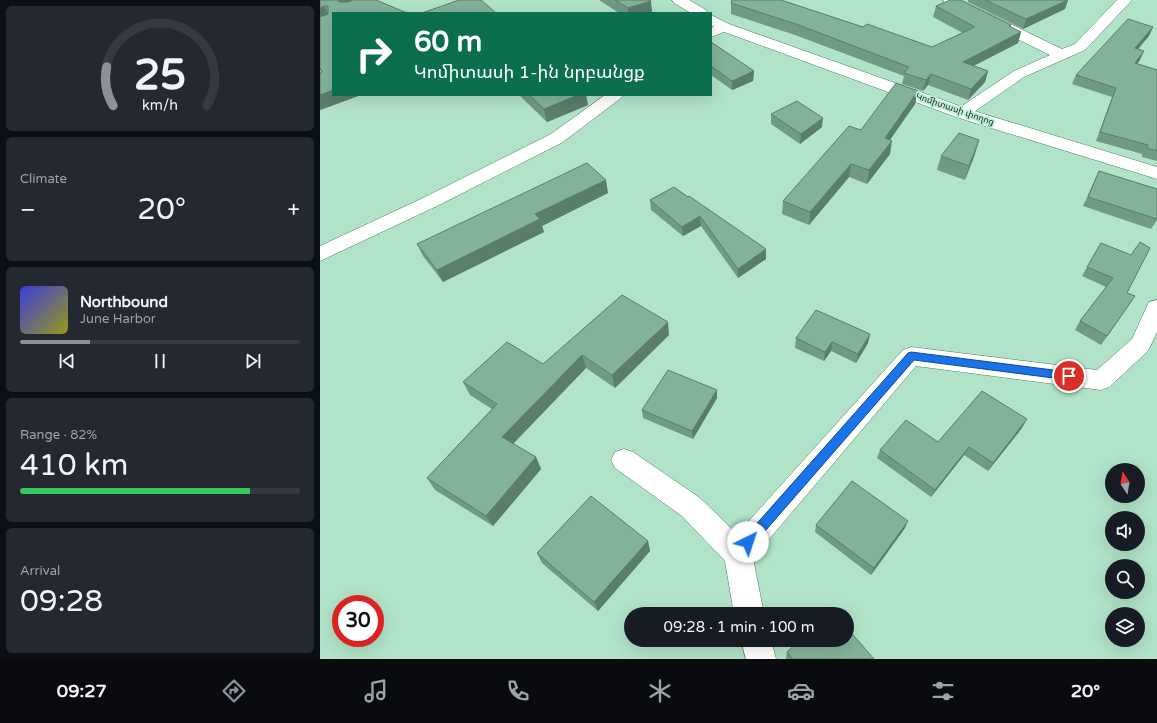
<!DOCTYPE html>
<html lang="en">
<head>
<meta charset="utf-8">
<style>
  :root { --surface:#171b24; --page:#242831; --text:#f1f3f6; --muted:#9ea1a6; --line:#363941; --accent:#8c9099 }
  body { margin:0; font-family:"Varela Round","Noto Sans Armenian",sans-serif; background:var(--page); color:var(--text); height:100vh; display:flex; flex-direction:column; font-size:15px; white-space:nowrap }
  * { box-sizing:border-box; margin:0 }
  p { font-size:13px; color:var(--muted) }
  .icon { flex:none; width:22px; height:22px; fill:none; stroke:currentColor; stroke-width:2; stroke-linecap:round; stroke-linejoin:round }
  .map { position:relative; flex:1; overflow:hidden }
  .panel { display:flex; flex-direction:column; gap:6px; padding:6px; background:#0d0f14; width:320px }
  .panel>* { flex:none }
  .top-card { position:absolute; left:12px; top:12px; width:380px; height:84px; border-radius:0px; box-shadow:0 4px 16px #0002; background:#0b6e4f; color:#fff; overflow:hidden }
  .needle { width:26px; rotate:348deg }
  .tools { position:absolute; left:785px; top:463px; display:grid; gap:8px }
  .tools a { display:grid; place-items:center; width:40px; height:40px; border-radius:50%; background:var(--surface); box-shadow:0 4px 16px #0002; font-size:20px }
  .speed { position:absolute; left:12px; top:595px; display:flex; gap:8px; font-size:20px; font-weight:700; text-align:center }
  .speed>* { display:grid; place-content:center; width:52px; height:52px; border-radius:50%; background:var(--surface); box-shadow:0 4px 16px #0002; line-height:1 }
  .speed .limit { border:6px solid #d22; background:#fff; color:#111 }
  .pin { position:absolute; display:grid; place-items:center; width:34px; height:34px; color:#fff; margin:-17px; border:2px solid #fff; border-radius:50%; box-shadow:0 1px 4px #0007 }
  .me { position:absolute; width:44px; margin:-22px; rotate:41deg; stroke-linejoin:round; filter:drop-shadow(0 0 3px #0008) }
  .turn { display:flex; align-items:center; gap:14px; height:84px; padding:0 16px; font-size:18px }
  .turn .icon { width:52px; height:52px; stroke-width:2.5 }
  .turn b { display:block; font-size:28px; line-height:34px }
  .big { font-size:30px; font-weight:600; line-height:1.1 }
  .panel .card { flex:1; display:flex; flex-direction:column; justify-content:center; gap:6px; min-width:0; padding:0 14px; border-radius:6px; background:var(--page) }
  .panel .dial { align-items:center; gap:0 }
  .dial svg { height:104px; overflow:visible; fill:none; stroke:var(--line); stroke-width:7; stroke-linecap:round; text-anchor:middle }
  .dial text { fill:var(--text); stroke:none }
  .song { display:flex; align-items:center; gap:12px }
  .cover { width:48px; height:48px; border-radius:6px; background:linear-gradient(135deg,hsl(240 70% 55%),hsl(60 70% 35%)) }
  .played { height:4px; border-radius:2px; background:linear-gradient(90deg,var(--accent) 25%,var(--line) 25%) }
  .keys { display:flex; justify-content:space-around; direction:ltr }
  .heat { display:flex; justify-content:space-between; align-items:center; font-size:22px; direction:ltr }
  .charge { height:6px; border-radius:3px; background:linear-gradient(90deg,#34c759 82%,var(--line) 0) }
  .trip { position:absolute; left:304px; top:607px; width:230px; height:40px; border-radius:20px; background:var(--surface); box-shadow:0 4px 16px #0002; font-weight:600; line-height:40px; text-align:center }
  .tabs { display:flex; height:64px; justify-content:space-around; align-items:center; background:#090b0e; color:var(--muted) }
  .tabs .icon { width:28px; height:28px }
  .tabs .selected { color:var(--accent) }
  .tabs b { font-size:18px; color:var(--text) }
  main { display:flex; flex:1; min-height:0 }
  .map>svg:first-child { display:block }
</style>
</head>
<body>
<main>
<section class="panel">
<div class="card dial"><svg viewBox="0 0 100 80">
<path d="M14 69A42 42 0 1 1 86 69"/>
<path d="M14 69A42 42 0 0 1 9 39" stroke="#8c9099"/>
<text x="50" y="56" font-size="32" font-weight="700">25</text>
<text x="50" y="72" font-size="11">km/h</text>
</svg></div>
<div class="card"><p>Climate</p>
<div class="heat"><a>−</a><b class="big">20°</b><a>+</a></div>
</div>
<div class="card">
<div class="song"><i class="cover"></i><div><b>Northbound</b><p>June Harbor</p></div></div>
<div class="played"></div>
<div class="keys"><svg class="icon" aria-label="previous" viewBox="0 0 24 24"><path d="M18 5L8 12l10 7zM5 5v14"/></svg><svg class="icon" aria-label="pause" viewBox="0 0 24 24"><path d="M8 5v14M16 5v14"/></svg><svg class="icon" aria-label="next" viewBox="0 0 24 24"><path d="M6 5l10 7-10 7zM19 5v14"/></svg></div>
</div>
<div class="card"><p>Range · 82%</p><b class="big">410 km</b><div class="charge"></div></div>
<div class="card"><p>Arrival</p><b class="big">09:28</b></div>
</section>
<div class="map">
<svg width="837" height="659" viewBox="0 0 837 659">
  <rect width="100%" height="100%" fill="#b0e3c8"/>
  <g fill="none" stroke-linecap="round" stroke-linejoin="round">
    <defs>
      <path id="minor" d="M623,0H641L742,49L755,44L797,0H812L765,50L704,77L648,116L642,118L636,116L634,113L636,110L694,71L730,55L625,3Z
        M404,23L409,24L411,27L409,30L391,37V28Z
        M285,95H303L301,98L243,142L117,206L0,261V246L103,198L231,134Z
        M837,300V332L828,351L789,387L781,390L596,366L433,558L444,614H414L405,561L362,516L295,468L291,460L295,452L304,449L313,452L380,498L417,534L583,350L591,347L777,370L812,339L829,302Z
        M421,640H451L456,659H426Z"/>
      <path id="secondary" d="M352,0H369L386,10L388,13H371L354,3Z
        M391,15L409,24L651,110L837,167V179L639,118L399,30L391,25Z"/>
    </defs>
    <use href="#minor" stroke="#4e7e66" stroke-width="1"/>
    <use href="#secondary" stroke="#4e7e66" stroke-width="1"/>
    <use href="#minor" fill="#fff" fill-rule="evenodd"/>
    <use href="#secondary" fill="#fff" fill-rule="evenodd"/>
  </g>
  <path fill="#709a84" d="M0,0H56L41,95L0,110V73L1,72L0,70Z
    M279,0H330L332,12L329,13H299Z
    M648,0H748L745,9L703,29L648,2Z
    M411,3L543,27L612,47L643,33L613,17L616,6L691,25V27L701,32L698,43L653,66L668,71L665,82L648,100L608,85L603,91L582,84L584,76L475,35L411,14Z
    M833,27L829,36L818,49L820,60L817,64L837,70V161L822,157V154L776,141L792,97L752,84L756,75Z
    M391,42L434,71L433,81L412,90L391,75Z
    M598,91L595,104L570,140V154L547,184L529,177L489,225L462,214L463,201L541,130Z
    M199,95H266L268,105L227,122Z
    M451,114L502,127L480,144L451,124Z
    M655,154L645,180L617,170L621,156Z
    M779,171L837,189V220L831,229L763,206Z
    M354,187L446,259L418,278L381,226L363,236L331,210L330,200Z
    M288,193L222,226L224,232L123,282L103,256L97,244Z
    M781,243L807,293L815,296L781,345L755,330L760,321L786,287L762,276Z
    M550,334L548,343L536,363L511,351L504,361L475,348L476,338Z
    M349,335L295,388L266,368L193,444L216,457L221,469L173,526L115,490L107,478L172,409L150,395L143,382Z
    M397,390V398L373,439L323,418L322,410Z
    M702,428L668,471L644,455L611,497L557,458L560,450L618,442Z
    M496,525L585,528L551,575L495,532Z
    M328,541L330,551L278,611L222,563L217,553Z
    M467,652L554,659H466V658Z"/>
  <path fill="#5b7d6b" d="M19,0H37L39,3L19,2Z
    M748,0L745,9L703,29L706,19Z
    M331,1L332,12L329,13H308V8Z
    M4,6L10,18L0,25V8Z
    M833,27L829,36L811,57L815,48Z
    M701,32L698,43L640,73L643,62Z
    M824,51L820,60L811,72L815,63Z
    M434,71L433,81L412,90V81Z
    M668,71L665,82L648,100L651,89Z
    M611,74L608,85L603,91L606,80Z
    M13,90V95H41L0,110V95Z
    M598,91L595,104L562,151L565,138Z
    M258,95H266L268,105L227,122L224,109Z
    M503,118L502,127L480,144L481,134Z
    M659,140L655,154L645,180L649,166Z
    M572,141L570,154L547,184L549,170Z
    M531,164L529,177L489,225L490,212Z
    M286,180L288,193L222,226L224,232L123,282L117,270L215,214Z
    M380,216L381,226L363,236L362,227Z
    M446,249V259L418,278V269Z
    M815,296L809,305L781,345L787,336Z
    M348,322L349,335L295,388L292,375Z
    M550,334L548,343L536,363L538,354Z
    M512,342L511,351L504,361L505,352Z
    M262,355L266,368L188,449L182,437Z
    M397,390V398L373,439L372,431Z
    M707,419L702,428L668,471L673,463Z
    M649,447L644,455L611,497L615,490Z
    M216,457L221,469L173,526L166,516Z
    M588,521L585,528L551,575L554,568Z
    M328,541L330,551L278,611L274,602Z"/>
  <path fill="#82b399" stroke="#5b7d6b" d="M0,0H19V2H29L32,0H56L87,13H13V90L0,95V73L2,72L0,68V17L8,14V6H4L0,8Z
    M139,0H161L176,13H102Z
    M295,0H330L331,1L308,8Z
    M412,0H461L543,27L547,24L612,47L655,27L616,6L630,0H640L691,25L689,26L701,32L643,62L668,71L651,89L611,74L606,80L584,73L589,67L476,24L411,3Z
    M665,0H748L706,19Z
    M808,19L833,27L815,48L824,51L815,63L837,70V151L827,148L828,145L780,132L796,88L756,75Z
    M391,42L434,71L412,81L391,66Z
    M576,83L598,91L565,138L572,141L549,170L531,164L490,212L463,201L529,126L541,130Z
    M209,95H258L224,109Z
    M477,101L503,118L481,134L451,114Z
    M639,133L659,140L649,166L621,156Z
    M267,163L286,180L215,214L220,219L117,270L97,244Z
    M779,171L837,189V219L768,197Z
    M354,187L368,197L369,196L446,249L418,269L380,216L362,227L330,200Z
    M820,242L830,248L807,293L815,296L787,336L760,321L793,278L767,267L781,243L811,255Z
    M302,295L348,322L292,375L262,355L182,437L216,457L166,516L107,478L177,404L143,382L187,342L223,364Z
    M496,310L550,334L538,354L512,342L505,352L476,338Z
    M348,370L397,390L372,431L322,410Z
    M662,391L707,419L673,463L649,447L615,490L560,450L586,420L618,442Z
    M532,481L588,521L554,568L496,525Z
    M271,496L328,541L274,602L217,553Z
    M513,611L515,614H509Z
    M527,628L554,659H472L467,652L480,640H527Z"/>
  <path fill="#1a73e8" stroke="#114b97" d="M591,352L749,372L753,374L754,376L753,379L749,380L594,360L432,546L428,547L424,546L422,542L424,538L588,353Z"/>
  <g text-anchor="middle" stroke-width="3.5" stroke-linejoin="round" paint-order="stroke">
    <g font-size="9" fill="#192d23" stroke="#bdf0d5">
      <text transform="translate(635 109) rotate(19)" y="3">Կոմիտասի փողոց</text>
    </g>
  </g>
</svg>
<div class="tools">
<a><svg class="needle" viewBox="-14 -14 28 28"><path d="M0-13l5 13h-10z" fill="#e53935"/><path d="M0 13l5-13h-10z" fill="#9ea1a6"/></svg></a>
<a><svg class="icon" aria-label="sound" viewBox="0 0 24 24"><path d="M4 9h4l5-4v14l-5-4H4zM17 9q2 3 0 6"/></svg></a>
<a><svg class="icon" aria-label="search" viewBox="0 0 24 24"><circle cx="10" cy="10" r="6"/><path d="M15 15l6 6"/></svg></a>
<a><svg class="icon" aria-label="layers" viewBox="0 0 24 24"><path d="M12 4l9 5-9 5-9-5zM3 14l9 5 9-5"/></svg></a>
</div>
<div class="speed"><div class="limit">30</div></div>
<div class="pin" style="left:749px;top:376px;background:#d93025"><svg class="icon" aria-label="arrive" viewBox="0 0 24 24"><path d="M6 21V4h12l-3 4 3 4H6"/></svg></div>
<svg class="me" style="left:428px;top:542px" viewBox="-20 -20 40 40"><circle r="19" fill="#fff"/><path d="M0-13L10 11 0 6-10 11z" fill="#1a73e8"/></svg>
<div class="trip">09:28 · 1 min · 100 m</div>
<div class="top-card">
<div class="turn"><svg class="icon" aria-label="right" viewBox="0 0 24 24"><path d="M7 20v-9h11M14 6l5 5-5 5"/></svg><div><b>60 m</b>Կոմիտասի 1-ին նրբանցք</div></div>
</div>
</div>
</main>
<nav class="tabs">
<b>09:27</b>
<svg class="icon selected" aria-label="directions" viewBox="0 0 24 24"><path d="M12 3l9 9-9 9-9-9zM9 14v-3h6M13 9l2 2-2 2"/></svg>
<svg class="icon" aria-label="music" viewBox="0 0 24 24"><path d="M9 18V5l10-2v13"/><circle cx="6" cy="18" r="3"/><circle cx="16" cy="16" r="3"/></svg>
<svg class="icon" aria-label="phone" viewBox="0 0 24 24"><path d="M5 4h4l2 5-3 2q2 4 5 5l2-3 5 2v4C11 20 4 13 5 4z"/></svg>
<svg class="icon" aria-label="climate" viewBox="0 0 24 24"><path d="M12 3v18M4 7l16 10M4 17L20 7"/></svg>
<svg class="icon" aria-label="car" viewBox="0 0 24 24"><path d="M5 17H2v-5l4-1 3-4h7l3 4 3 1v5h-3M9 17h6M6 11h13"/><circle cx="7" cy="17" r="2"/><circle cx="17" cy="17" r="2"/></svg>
<svg class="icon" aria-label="filters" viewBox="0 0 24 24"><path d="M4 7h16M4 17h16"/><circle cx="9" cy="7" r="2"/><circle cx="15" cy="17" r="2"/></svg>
<b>20°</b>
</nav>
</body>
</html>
